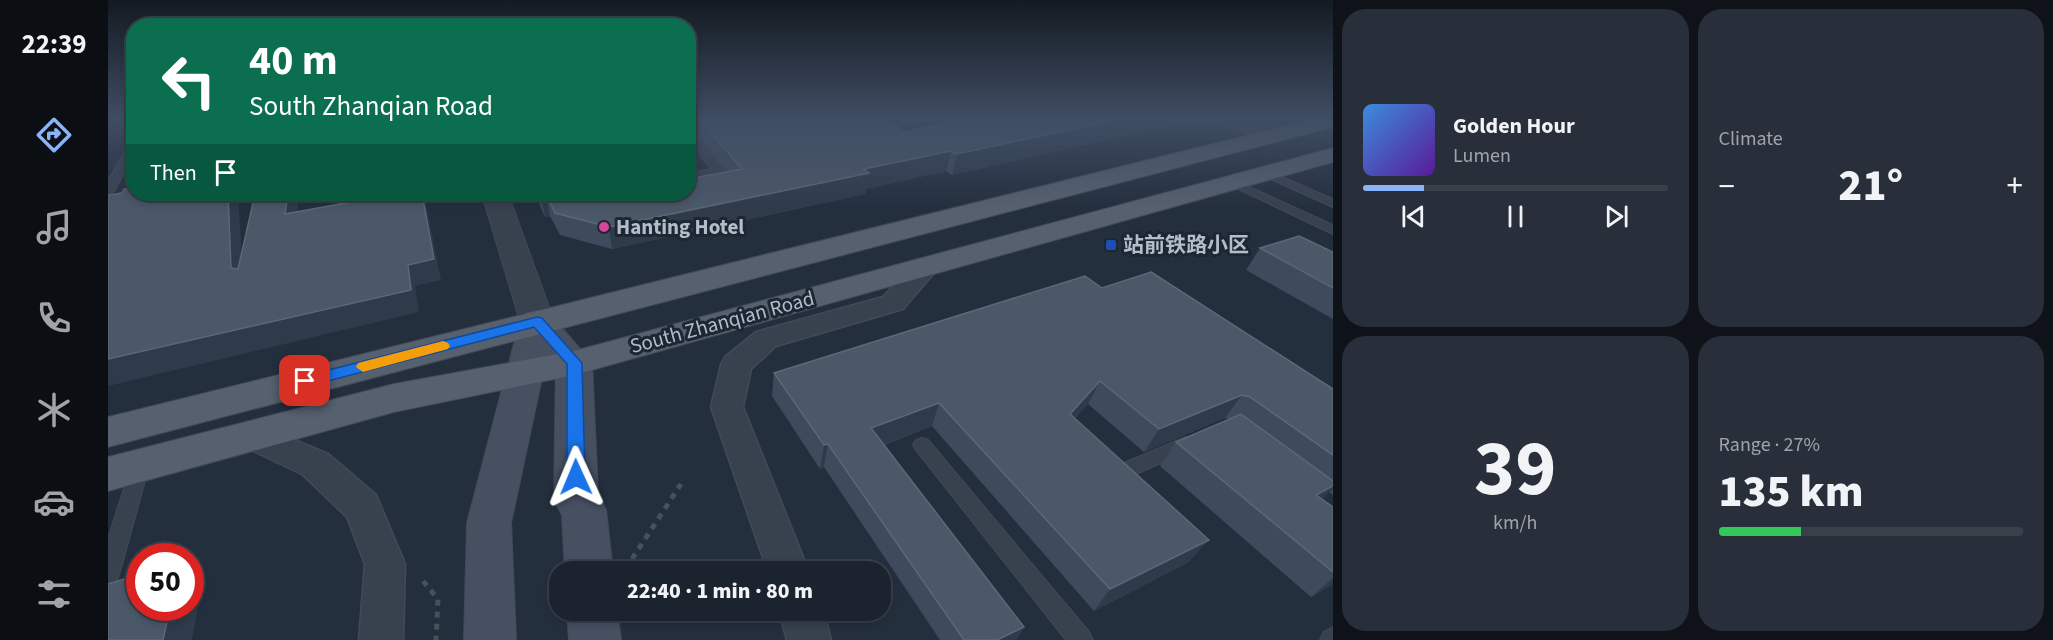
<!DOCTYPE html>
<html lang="en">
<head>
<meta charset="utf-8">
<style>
  :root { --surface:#1b232e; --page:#282f3a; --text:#f1f3f6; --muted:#a0a4aa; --line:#39404a; --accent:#8ab4f8 }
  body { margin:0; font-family:"Source Sans 3","Noto Sans SC",sans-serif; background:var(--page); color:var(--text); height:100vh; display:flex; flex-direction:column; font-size:22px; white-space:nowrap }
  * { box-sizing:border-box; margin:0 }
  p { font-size:20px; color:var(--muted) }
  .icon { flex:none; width:33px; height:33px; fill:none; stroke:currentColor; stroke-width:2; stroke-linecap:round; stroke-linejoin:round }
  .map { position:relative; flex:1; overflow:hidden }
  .details { display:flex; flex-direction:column; gap:9px; padding:9px; background:#0f1319; width:720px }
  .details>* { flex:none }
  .banner { position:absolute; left:18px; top:18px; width:570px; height:183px; border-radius:24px; box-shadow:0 3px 9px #0003,0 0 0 2px var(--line); background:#0b6e4f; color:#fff; overflow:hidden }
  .speed { position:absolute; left:18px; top:543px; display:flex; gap:12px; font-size:30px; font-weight:700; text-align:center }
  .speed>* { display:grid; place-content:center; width:78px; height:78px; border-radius:50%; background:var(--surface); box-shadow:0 3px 9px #0003,0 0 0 2px var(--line); line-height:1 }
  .speed .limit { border:9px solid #d22; background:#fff; color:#111 }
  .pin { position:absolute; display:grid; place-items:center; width:51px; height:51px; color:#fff; margin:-26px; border-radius:12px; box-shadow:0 3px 9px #0006 }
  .me { position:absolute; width:66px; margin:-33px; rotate:359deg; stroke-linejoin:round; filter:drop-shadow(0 0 4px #0008) }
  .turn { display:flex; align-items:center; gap:21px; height:126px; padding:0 24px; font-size:27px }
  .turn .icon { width:78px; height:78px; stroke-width:2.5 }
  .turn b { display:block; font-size:42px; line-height:51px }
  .then { display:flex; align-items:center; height:57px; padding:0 24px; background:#0003; gap:12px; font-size:22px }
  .big { font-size:45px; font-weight:800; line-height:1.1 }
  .details .tile { flex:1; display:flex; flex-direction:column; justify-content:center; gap:9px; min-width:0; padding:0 21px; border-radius:24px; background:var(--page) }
  .details .dial { align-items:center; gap:0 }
  .dial b { font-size:78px; line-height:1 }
  .song { display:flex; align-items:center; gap:18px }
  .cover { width:72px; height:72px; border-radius:9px; background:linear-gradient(135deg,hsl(210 70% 55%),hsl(270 70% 35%)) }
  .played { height:6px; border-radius:3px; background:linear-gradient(90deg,var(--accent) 20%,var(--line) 20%) }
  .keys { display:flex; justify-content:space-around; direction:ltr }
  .heat { display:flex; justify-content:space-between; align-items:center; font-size:33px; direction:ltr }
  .charge { height:9px; border-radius:4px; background:linear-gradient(90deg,#34c759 27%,var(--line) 0) }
  .details .tiles { flex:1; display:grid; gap:9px; grid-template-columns:repeat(2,1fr) }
  .trip { position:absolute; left:441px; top:561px; width:342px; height:60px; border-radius:24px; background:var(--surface); box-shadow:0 3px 9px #0003,0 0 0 2px var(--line); font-weight:800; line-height:60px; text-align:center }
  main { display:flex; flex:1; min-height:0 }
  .dock { display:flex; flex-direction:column; width:108px; justify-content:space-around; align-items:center; background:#0b0e12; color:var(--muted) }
  .dock .icon { width:42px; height:42px }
  .dock .selected { color:var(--accent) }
  .dock b { font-size:27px; color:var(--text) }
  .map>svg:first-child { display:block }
</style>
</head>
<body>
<main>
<nav class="dock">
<b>22:39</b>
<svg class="icon selected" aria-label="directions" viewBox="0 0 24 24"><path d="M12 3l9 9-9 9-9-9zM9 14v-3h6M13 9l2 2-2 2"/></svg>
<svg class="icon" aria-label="music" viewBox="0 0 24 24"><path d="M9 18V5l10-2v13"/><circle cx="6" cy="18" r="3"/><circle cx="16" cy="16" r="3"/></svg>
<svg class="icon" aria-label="phone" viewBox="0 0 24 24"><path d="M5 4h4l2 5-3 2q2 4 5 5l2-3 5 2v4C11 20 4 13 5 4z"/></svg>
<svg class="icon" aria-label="climate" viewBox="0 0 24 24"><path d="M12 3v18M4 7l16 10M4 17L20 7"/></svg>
<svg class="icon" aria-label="car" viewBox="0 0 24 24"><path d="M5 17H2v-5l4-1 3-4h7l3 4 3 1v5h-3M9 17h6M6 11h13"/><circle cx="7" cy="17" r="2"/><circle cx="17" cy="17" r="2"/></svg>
<svg class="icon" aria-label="filters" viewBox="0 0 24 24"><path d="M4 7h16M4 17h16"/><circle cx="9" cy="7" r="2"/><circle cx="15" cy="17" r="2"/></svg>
</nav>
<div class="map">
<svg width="1225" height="640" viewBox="0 0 1225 640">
  <rect width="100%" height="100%" fill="#242f3e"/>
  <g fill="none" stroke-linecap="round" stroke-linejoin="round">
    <defs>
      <path id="service" d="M587,140L591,141L616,169V173L580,180V174L604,169L584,146L580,147V141Z
        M26,142V155L6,191L0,194V181L21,145Z
        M1158,170L1225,199V207L1154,175V171Z
        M1126,180L1225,225V234L1122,185L1120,183Z
        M1078,437L1084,439L1087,444L1084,449L1030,473L1023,476L1016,473L1014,468L1016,463Z
        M814,438L820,440L981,632L985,640H958L808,450L805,445L808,440Z
        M32,458L39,461L41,466L11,575L8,582L0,585V539L23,466L25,461Z
        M1225,627V640H1212L1216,632Z"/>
      <path id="minor" d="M1110,118H1136L1172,133L1175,137L1172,141H1158L1113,122Z
        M819,258L828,261L832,266L795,309L668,346L643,369L635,407L701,572H660L603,407L613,365L617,357L648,332L775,297L810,261Z
        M143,422L220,454L268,495L297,564L295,640H251L257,564L239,517L194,474L131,444L126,435L131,426Z
        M671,610H715L723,640H679Z"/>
      <path id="tertiary" d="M374,194H400L446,321L441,329L429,332L417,329L412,321Z"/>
      <path id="secondary" d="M429,310L441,313L484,363L490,494L498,510L505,572H457L454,515L446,500L448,365L439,354L403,523L408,640H356L359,523L412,321L417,313Z
        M459,610H509L513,640H461Z"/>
      <path id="primary" d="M1210,118H1225V127L0,447V417Z
        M1225,148V162L466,375L286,412L0,491V457L286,384L466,351Z"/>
    </defs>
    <use href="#service" stroke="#414a57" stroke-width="2"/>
    <use href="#minor" stroke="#414a57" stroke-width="3"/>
    <use href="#tertiary" stroke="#414a57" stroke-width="2"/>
    <use href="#secondary" stroke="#414a57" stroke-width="2"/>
    <use href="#primary" stroke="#414a57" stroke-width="2"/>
    <path stroke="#3f5557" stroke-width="5" stroke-dasharray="6 6" stroke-linecap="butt" d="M524,559L573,484
      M315,581L330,599L328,640"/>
    <use href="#service" fill="#38414e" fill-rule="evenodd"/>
    <use href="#minor" fill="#38414e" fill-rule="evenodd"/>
    <use href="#tertiary" fill="#38414e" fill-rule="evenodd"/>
    <use href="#secondary" fill="#465061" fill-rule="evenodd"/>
    <use href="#primary" fill="#56606e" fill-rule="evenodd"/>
  </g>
  <path fill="#3f4b5c" d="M580,118H630L634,122L796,132L1066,123L1065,125L844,175L838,171L758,189L757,194L504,249L452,235L442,216L437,217L427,194H580L619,172L593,140L586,138L580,132Z
    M1152,248L1225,252V319L1138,270Z
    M994,288L1225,389V495L1221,492L1214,499L1225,507V584L1203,597L1052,466L1068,442L1122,419L1117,418L1036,452L980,404L967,418L1081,562L986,611L824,426L776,445L916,627L908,640H832L716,467L712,469L664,396L666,373Z"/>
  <path fill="#2f3b4b" d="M0,118H6L0,127Z
    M1017,118H1084L1066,123L1065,125L844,175L849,154Z
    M843,151L838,171L758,189L757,194L504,249L501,227L756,169Z
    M120,194H129L130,195L136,290L123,268Z
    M180,194H191L187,234L177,214Z
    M314,194H316L333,280L307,286L311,312L0,386V359L300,265Z
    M438,194L442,216L437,217L433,195Z
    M992,381L980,404L950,437L962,414Z
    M1134,395L1117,418L1036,452L1051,429Z
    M831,403L824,426L758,451L763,428Z
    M720,444L716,467L712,469L716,445Z
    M1225,486V488L1207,507L1208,495Z
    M1101,540L1081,562L986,611L1002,589Z
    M82,573L94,584L84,640H55L62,608H82Z
    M1225,578V584L1203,597Z
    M916,627L908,640H889Z"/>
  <path fill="#4b5868" stroke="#5c6777" stroke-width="1.5" d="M585,118H630L634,122L656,118H777L796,132L863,118H1017L849,154L843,151L756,169L761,173L501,227L447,213L438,194L433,195L432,194H580V179L634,169L592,120Z
    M26,188V194H120L123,268L130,269L147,194H180L177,214L259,199V194H314L326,259L300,265L303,290L0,359V195L14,193L16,189Z
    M1191,236L1225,252V288L1152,248Z
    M1043,272L1225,389V455L1142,397L1134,395L1051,429L992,381L962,414L1101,540L1002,589L831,403L763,428L916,627L889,640H856L720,444L716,445L666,373L977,276L994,288Z
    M1133,414L1225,481V486L1208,495L1225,507V572L1068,442Z
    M32,574V608H62L55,640H0V584Z"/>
  <linearGradient id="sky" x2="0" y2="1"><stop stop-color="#141a22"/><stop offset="0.57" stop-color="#3f4d63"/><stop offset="1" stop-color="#3f4d63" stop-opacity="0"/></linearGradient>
  <rect width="1225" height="208" fill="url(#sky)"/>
  <path fill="#1a73e8" stroke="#114b97" stroke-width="1.5" d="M429,317L434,318L474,363L477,477L474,482L468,484L462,482L459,477V364L426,327L197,387L191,385L189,381L191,378L197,376Z"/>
  <path fill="#f59e0b" d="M335,341L340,343L342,346L340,349L255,372L248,367L250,363Z"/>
  <circle fill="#d1479c" stroke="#1d2633" stroke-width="2" cx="496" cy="227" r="6"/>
  <rect fill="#1a4fb4" stroke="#1d2633" stroke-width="2" x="997" y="239" width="12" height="12" rx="3"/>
  <g text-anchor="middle" stroke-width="6" stroke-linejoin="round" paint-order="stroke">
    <g font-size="21" font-weight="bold" fill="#b4bcc9" stroke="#1d2633" text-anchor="start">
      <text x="508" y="234">Hanting Hotel</text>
      <text x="1015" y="252">站前铁路小区</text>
    </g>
    <g font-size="21" fill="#b4bcc9" stroke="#1d2633">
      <text transform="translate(614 322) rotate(-15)" y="7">South Zhanqian Road</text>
    </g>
  </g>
</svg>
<div class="speed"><div class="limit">50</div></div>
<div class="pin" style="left:197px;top:381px;background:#d93025"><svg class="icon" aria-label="arrive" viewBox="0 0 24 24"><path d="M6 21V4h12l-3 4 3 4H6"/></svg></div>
<svg class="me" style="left:468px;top:477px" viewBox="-20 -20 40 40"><path d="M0-17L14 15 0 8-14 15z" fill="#1a73e8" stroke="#fff" stroke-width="4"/></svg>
<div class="trip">22:40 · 1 min · 80 m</div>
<div class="banner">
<div class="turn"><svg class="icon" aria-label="left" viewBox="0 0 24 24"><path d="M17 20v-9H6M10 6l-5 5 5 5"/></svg><div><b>40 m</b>South Zhanqian Road</div></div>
<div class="then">Then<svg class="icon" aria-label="arrive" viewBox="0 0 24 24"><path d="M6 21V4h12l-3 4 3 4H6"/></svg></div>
</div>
</div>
<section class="details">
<div class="tiles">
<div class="tile">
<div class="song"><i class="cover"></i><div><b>Golden Hour</b><p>Lumen</p></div></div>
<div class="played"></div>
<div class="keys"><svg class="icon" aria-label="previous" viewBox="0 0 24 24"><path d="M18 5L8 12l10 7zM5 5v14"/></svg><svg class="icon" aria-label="pause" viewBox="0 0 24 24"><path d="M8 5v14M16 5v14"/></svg><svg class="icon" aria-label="next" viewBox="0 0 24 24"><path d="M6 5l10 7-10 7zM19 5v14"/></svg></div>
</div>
<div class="tile"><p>Climate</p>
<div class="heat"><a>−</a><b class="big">21°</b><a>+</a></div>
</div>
<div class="tile dial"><b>39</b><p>km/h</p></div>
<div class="tile"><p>Range · 27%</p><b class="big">135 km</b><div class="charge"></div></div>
</div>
</section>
</main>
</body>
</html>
